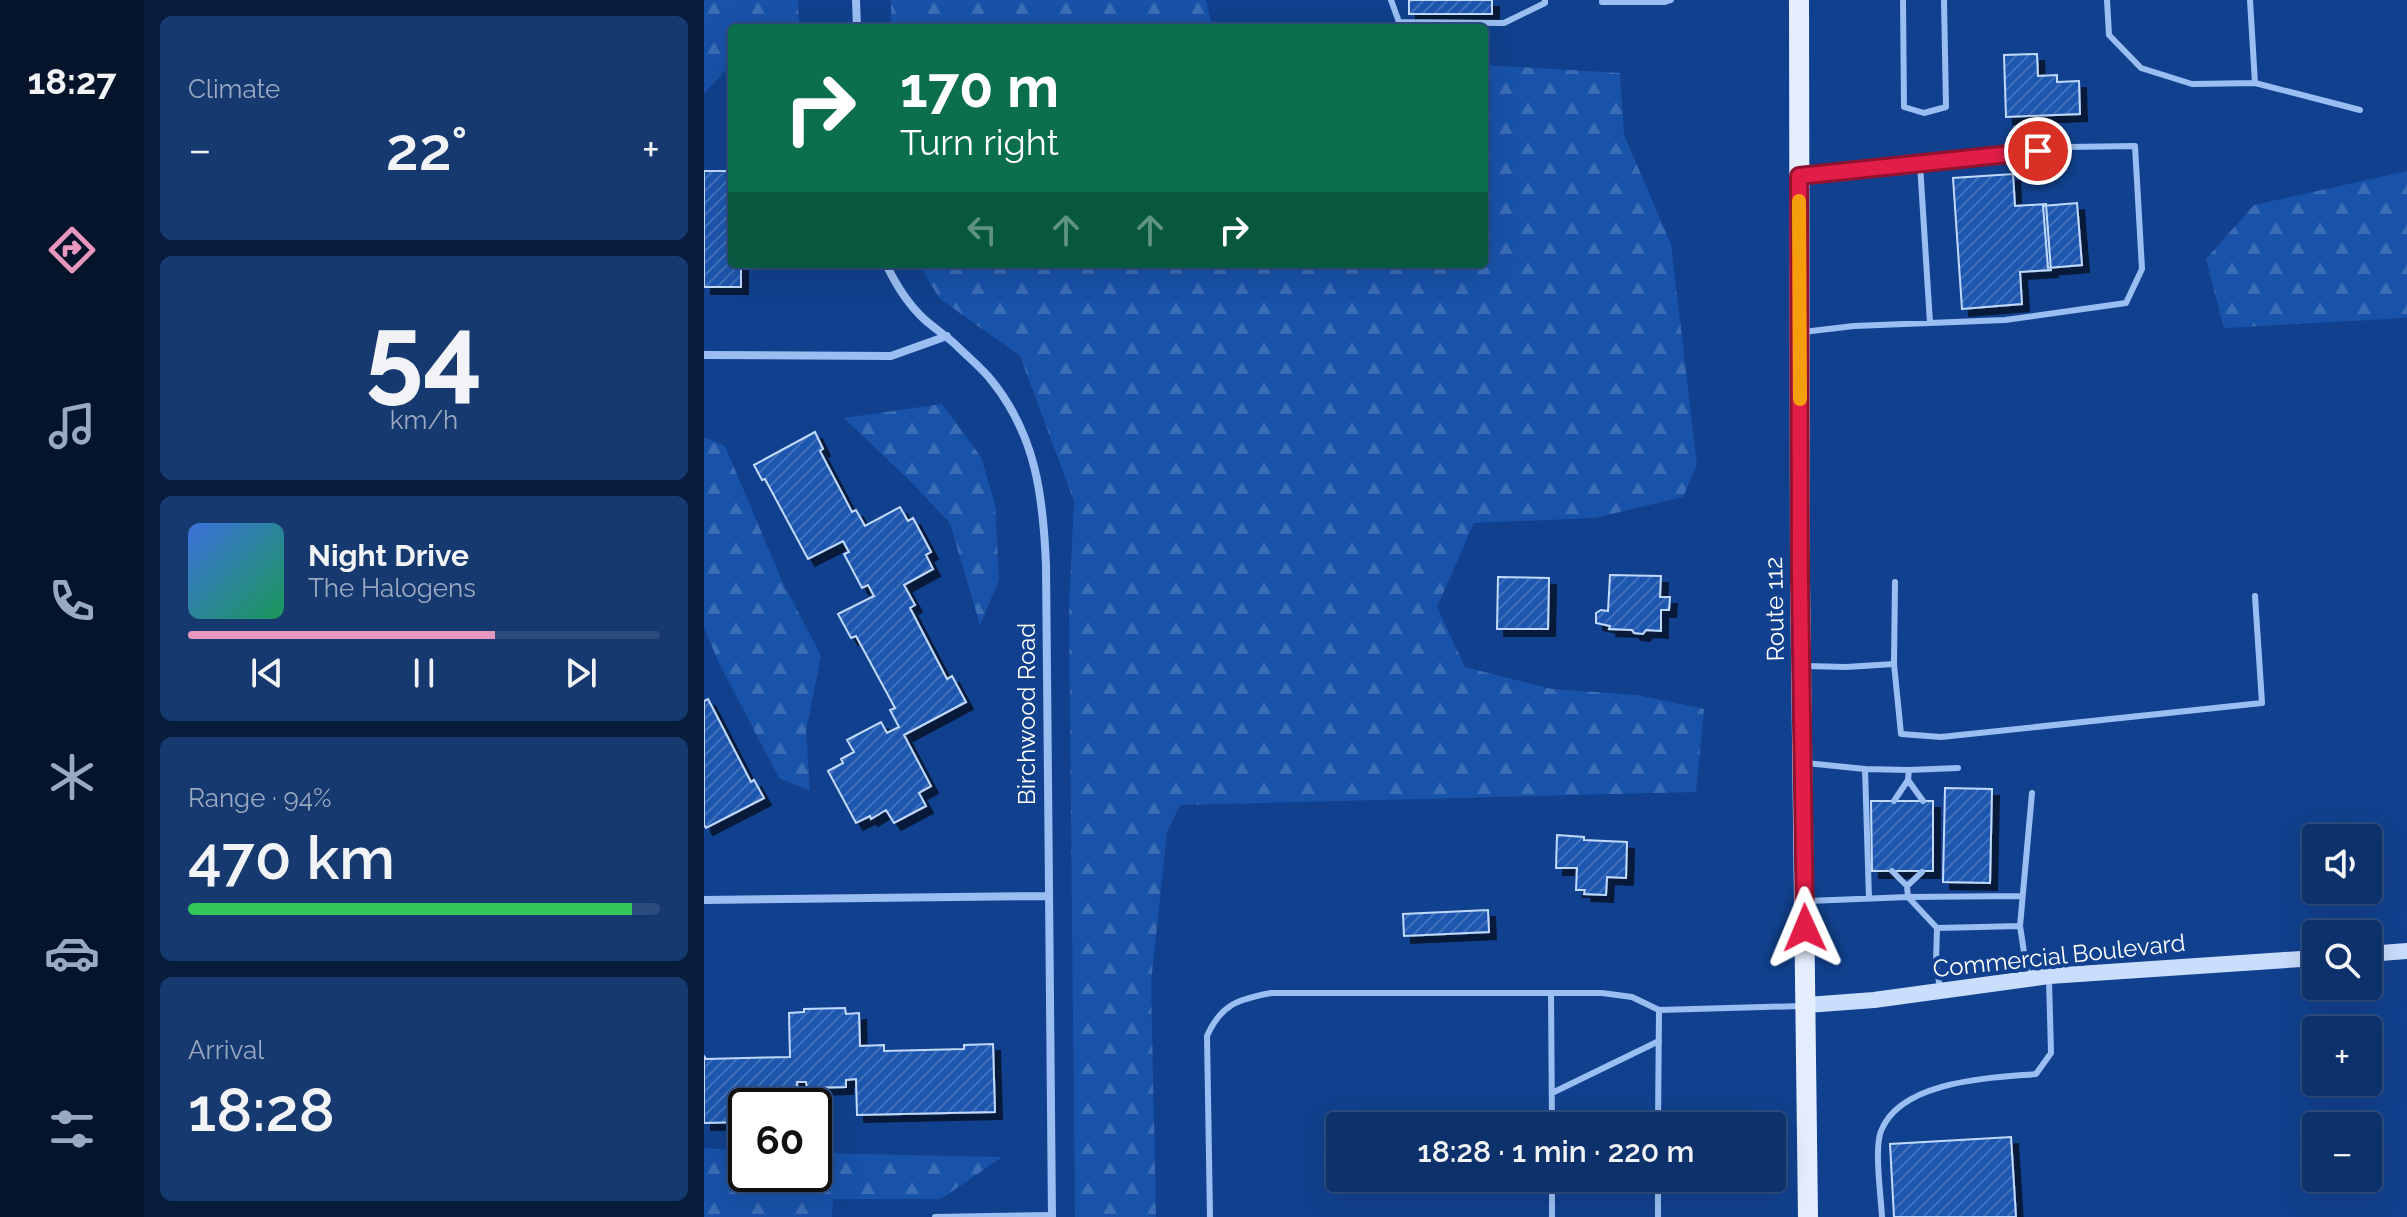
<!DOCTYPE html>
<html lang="en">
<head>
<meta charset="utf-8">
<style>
  :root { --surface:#0d316a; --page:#163970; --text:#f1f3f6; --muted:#9aa9c1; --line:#2d4c7e; --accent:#e797bd }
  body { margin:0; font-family:Raleway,sans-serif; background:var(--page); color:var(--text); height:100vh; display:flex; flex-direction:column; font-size:30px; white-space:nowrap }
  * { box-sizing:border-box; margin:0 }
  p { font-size:26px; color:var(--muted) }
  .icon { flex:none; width:44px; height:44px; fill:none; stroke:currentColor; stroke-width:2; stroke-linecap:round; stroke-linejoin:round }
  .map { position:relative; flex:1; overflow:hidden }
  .sheet { display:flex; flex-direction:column; gap:16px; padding:16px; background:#071b3a; width:560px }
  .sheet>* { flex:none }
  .guide { position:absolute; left:24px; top:24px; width:760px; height:244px; border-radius:8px; box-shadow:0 8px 32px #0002,0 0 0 2px var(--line); background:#0b6e4f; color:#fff; overflow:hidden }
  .controls { position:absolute; left:1598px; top:824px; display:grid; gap:16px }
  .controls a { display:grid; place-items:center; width:80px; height:80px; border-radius:8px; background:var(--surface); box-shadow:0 8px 32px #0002,0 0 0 2px var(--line); font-size:40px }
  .speed { position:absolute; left:24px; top:1088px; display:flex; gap:16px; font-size:40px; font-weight:700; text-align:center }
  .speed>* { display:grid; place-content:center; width:104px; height:104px; border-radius:50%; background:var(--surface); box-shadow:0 8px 32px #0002,0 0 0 2px var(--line); line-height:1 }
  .speed .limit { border:4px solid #111; border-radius:12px; background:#fff; color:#111 }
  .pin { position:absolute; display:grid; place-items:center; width:68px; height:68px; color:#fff; margin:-34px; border:4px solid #fff; border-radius:50%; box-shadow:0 2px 8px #0007 }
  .me { position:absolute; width:88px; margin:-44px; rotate:359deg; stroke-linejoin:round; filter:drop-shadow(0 0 6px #0008) }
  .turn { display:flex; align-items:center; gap:28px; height:168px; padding:0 40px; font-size:36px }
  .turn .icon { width:104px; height:104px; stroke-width:2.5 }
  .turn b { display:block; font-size:56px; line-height:68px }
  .lanes { display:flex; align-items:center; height:76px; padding:0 40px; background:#0003; justify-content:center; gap:40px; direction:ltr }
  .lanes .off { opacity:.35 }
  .big { font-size:60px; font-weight:600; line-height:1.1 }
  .sheet .card { flex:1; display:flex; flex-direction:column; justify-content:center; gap:12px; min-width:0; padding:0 28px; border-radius:12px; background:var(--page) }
  .sheet .dial { align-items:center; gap:0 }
  .dial b { font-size:104px; line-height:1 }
  .song { display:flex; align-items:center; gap:24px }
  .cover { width:96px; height:96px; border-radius:12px; background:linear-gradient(135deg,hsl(220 70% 55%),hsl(150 70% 35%)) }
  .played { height:8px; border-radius:4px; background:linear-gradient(90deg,var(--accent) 65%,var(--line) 65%) }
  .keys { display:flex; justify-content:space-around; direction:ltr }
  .heat { display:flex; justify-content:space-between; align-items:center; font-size:44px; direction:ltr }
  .charge { height:12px; border-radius:6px; background:linear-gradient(90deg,#34c759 94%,var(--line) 0) }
  .trip { position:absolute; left:622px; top:1112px; width:460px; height:80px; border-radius:8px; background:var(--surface); box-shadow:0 8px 32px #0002,0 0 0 2px var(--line); font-weight:600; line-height:80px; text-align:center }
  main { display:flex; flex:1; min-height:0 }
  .tab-bar { display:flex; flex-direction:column; width:144px; justify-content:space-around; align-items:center; background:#05142a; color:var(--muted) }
  .tab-bar .icon { width:56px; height:56px }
  .tab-bar .selected { color:var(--accent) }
  .tab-bar b { font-size:36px; color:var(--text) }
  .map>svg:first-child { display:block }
</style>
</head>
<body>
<main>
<nav class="tab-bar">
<b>18:27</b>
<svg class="icon selected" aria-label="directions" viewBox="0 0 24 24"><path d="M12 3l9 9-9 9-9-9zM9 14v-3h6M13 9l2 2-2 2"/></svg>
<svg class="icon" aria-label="music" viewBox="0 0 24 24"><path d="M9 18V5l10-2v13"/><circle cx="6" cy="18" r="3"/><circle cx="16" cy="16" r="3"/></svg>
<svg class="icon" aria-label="phone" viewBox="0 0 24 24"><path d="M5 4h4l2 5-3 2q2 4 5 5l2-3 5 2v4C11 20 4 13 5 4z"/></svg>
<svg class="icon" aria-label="climate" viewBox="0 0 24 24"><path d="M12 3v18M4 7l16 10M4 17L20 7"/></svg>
<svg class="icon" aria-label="car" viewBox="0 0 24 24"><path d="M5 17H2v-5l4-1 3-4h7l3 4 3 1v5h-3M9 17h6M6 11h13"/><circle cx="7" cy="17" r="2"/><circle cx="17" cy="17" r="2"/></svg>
<svg class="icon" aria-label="filters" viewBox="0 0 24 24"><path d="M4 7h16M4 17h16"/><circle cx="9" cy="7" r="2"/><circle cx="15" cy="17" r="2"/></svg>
</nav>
<section class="sheet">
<div class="card"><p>Climate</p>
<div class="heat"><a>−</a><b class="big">22°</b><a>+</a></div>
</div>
<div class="card dial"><b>54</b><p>km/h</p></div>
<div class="card">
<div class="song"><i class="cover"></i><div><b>Night Drive</b><p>The Halogens</p></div></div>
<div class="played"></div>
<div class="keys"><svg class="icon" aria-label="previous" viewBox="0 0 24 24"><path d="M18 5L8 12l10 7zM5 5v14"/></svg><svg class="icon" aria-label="pause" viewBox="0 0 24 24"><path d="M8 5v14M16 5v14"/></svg><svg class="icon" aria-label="next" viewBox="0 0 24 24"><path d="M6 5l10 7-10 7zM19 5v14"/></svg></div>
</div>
<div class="card"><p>Range · 94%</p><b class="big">470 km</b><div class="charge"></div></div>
<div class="card"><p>Arrival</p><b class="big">18:28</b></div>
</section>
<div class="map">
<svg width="1703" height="1217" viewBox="0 0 1703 1217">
  <defs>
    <pattern id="forest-firs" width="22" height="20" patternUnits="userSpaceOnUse" patternTransform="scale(2)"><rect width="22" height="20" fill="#1852a9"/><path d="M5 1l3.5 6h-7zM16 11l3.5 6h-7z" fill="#3b6cb6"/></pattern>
    <pattern id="building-hatch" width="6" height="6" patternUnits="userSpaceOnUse" patternTransform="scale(2)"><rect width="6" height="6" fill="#1e57ae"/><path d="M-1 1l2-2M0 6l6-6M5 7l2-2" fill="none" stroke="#4070ba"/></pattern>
    <filter id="shadow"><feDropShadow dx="7" dy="7" stdDeviation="0" flood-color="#0009"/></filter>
  </defs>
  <rect width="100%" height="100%" fill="#11418e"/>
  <path fill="url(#forest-firs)" d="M0,0H94L95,28H28V64L0,93Z
    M187,0H502L508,28H187Z
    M780,65L916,73L920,135L967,244L993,465L979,497L890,518L770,523L733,607L761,667L848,689L933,695L1000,709L992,792L476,805L463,832L447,982L452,1217H371L365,609L370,501L316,356L235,298L215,264H780Z
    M1703,171V318L1520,328L1502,259L1550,205Z
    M238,404L277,457L291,504L295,580L276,625L246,523L209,484L140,418Z
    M0,437L21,446L78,581L117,656L102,731L106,791L75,778L14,661L0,628Z
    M0,1148L42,1151V1174H110V1153L298,1157L237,1199H129L128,1217H0Z"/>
  <path fill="url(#building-hatch)" stroke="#c1d9fd" stroke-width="2" filter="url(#shadow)" d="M705,0H788V14H705Z
    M1333,54L1334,76L1353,75V82L1375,81L1376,114L1302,117L1300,55Z
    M0,171H28V264H37V287H0Z
    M1309,174L1311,206L1342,204L1347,270L1316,272L1318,304L1258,309L1249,178Z
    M1373,203L1378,265L1344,268L1339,206Z
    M111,432L119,449L116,451L148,512L152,510L161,526L196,507L204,521L209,518L227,552L222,555L229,569L200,585L211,605L206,608L243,679L248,676L262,702L200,735L227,786L215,793L222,806L190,823L182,810L167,819L166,816L152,823L124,771L139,763L137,759L150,752L143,740L177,722L183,733L195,727L186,710L191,708L152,636L147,638L134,614L170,596L164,585L158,588L140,554L145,552L139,541L104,559L61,479L58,480L50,465Z
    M906,575L957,576L956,597H966L965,610H957V631L942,630L939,634L930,633L928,630L905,629L906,626L892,623V613L897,610L904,611Z
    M794,577L845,578L844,629H793Z
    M4,699L47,782L50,780L60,798L2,828L0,825V701Z
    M1241,788L1288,789L1286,883L1239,882Z
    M1167,801H1229V871H1168Z
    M853,835L880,837V840L923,842L922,878L903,877L902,895L880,894L881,890H872L873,868H852Z
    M784,910L785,932L700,936L699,914Z
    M141,1008L142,1014L155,1013L156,1046L180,1045V1051L260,1049V1045L289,1044L291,1112L153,1115L152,1079L142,1080V1087L103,1088L102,1082H93L94,1106H42V1122L0,1123V1056L2,1059L86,1057L85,1013L100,1012V1009Z
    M1307,1137L1312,1217H1190L1186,1144Z"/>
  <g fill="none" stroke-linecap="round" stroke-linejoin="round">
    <path stroke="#9abef2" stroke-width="6" d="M687,0L695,22L800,23L841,3V0
      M1199,0L1200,107L1220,113L1242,107L1240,0
      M1403,0L1405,35L1437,68L1488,84L1551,83
      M1546,0L1551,83L1656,110
      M898,2H961L967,0
      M1216,164L1226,323
      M1099,332L1150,326L1301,320L1422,303L1438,269L1431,146L1364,147L1101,176
      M1190,664L1197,734L1237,737L1558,703L1551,596
      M1101,666L1142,667L1190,664L1191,582
      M1102,763L1161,769L1165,899
      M1161,769L1205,770L1204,780
      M1205,770L1254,768
      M1190,801L1204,780L1219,801
      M1188,871L1203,886L1204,897L1318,896
      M1203,886L1218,872
      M1104,901L1204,897L1233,928
      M1316,926L1328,793
      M1236,988L1232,963L1233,928L1316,926L1324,978
      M847,993L848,1126
      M848,1093L955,1041
      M954,1126L955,1010
      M231,1217L348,1215
      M506,1217L503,1036C517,1004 535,999 567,993H898L928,997L955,1010L1097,1006
      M848,1217V1178
      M954,1217V1178
      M1178,1217C1177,1196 1170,1149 1177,1131C1197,1080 1287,1078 1332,1074L1347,1053L1345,980"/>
    <path stroke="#9abef2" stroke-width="8" d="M152,0L153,28
      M182,264C191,283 204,304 220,319C231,329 243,336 253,346C264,357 278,368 288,381C332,436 339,496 342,564L348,1217
      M0,355L187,356L243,336
      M0,900L344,896"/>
    <path stroke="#c9ddfc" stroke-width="16" d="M1664,954L1703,951
      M1103,1005L1170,1000L1345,976L1612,958"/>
    <path stroke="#e5eeff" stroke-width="20" d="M1095,0L1096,581L1104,1217"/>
  </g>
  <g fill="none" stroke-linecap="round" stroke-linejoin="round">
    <defs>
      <path id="route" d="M1101,928L1096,581L1095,176L1334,151"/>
    </defs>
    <use href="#route" stroke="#92132f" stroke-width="20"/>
    <use href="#route" stroke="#e11d48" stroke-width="14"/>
    <path stroke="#f59e0b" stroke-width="14" d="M1095,201L1096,399"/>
  </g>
  <g text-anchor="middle" stroke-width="8" stroke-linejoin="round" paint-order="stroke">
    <g font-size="24" fill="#fff" stroke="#11418e">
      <text transform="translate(1071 609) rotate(-91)" y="8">Route 112</text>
      <text transform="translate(323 714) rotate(-90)" y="8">Birchwood Road</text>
      <text transform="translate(1355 956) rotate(-6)" y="8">Commercial Boulevard</text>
    </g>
  </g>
</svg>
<div class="controls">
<a><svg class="icon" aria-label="sound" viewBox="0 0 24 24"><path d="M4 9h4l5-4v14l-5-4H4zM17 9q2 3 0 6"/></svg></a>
<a><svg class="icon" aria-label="search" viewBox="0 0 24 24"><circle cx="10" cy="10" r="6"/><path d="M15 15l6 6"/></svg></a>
<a>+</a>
<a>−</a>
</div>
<div class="speed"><div class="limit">60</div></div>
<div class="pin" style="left:1334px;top:151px;background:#d93025"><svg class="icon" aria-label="arrive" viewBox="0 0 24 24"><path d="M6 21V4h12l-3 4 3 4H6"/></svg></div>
<svg class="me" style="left:1101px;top:928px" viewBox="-20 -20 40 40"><path d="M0-17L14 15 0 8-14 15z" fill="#e11d48" stroke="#fff" stroke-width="4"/></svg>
<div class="trip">18:28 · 1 min · 220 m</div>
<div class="guide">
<div class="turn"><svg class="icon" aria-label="right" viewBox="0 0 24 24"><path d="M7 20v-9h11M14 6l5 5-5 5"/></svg><div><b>170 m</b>Turn right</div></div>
<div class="lanes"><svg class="icon off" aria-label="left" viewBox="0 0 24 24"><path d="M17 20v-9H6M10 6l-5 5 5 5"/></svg><svg class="icon off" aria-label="ahead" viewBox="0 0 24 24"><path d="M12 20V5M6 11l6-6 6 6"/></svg><svg class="icon off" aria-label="ahead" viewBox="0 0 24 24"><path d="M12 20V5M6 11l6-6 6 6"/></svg><svg class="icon" aria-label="right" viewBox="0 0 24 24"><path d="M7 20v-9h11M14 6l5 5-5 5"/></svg></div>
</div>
</div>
</main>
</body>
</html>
